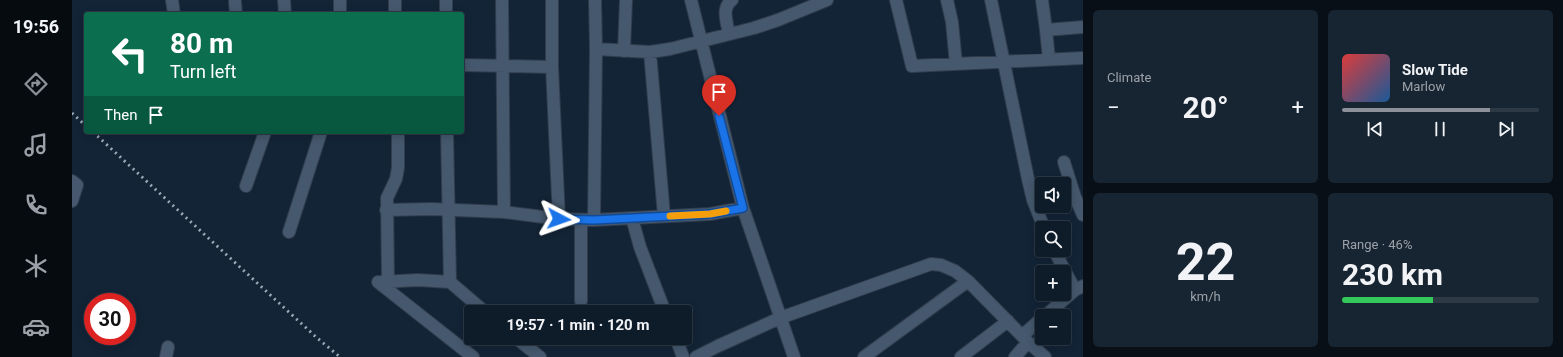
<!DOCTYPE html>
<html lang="en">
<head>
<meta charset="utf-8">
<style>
  :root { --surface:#0e1b29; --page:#172431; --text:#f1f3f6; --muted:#9ba1a8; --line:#2e3946; --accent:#8c9099 }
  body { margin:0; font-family:Roboto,sans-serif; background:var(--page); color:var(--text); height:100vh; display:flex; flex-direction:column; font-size:15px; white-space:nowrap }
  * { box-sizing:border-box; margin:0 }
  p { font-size:13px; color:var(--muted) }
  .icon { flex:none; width:22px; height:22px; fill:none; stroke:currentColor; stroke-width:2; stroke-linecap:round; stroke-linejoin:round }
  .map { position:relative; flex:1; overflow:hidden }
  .details { display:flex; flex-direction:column; gap:10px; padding:10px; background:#080f17; width:480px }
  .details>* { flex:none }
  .guide { position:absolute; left:12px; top:12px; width:380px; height:122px; border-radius:4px; box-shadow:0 2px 10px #0003,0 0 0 1px var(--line); background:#0b6e4f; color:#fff; overflow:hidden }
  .controls { position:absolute; left:963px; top:177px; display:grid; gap:8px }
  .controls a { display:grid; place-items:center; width:36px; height:36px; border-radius:4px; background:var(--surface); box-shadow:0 2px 10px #0003,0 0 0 1px var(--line); font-size:20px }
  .speed { position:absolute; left:12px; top:293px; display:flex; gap:8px; font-size:20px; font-weight:700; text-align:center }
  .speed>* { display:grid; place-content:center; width:52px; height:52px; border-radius:50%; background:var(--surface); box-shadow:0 2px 10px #0003,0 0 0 1px var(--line); line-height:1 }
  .speed .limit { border:6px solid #d22; background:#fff; color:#111 }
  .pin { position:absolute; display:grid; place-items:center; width:34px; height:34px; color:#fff; margin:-41px -17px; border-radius:50% 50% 50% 0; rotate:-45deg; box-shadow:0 0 4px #0007 }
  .pin .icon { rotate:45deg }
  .me { position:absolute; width:44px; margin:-22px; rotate:94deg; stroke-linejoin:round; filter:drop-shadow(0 0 3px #0008) }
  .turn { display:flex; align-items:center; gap:14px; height:84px; padding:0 20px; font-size:18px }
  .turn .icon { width:52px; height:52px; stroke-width:2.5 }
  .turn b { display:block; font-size:28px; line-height:34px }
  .then { display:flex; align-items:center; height:38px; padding:0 20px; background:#0003; gap:8px; font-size:15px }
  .big { font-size:30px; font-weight:700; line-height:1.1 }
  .details .tile { flex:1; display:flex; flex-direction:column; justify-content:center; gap:6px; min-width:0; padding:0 14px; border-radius:6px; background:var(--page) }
  .details .dial { align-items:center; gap:0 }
  .dial b { font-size:52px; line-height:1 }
  .song { display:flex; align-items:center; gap:12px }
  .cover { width:48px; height:48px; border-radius:6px; background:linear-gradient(135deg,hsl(0 70% 55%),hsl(210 70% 35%)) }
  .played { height:4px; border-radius:2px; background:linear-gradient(90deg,var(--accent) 75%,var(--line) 75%) }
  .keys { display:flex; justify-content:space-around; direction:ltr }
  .heat { display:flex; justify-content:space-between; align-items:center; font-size:22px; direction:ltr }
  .charge { height:6px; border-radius:3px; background:linear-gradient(90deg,#34c759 46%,var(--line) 0) }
  .details .tiles { flex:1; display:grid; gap:10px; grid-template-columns:repeat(2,1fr) }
  .trip { position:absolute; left:392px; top:305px; width:228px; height:40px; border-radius:4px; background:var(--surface); box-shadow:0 2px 10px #0003,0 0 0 1px var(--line); font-weight:700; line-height:40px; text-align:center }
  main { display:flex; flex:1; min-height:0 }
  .tab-bar { display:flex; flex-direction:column; width:72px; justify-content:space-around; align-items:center; background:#060b10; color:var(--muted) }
  .tab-bar .icon { width:28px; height:28px }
  .tab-bar .current { color:var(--accent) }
  .tab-bar b { font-size:18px; color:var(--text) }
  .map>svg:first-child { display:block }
</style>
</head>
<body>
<main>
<nav class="tab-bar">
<b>19:56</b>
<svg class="icon current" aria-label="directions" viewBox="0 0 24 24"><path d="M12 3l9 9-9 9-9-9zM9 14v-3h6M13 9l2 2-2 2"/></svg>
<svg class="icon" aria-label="music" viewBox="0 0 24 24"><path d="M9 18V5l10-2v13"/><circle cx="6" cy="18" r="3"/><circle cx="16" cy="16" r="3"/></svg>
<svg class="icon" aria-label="phone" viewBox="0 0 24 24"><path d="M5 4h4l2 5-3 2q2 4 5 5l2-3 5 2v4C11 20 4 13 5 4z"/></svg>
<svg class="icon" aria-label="climate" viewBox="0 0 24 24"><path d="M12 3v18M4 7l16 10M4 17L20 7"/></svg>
<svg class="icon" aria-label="car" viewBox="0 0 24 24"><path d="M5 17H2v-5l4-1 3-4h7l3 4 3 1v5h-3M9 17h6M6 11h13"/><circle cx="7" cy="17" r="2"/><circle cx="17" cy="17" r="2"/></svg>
</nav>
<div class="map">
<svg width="1011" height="357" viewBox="0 0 1011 357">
  <rect width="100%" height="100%" fill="#132437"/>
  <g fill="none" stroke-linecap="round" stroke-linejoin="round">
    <defs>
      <path id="street" d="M100,0L102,14
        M212,0L213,14
        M268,0V14
        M323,0V14
        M430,0L432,212L487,219L522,220L638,214L671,208
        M480,0V67L487,219
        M619,0L671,208L722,357
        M824,0L840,66L1011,58
        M875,0L880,22L884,64
        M919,0L956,179L961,200L972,228
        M970,0L974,30L977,59
        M163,2L164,14
        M374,14V0
        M974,30L1011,27
        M657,34C655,22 649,8 660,0
        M524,49L578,52L598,49L682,28L706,20L755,0
        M552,51L554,0
        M578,52L592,216
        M390,65L480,67
        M375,132L378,282
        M992,162L1003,197L1011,215
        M0,181L5,185L0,201
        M174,186L193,132
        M314,210L359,209L432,212
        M560,218L568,247L593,312
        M509,220V301
        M522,220L524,49L523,0
        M217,232L249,132
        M982,250L1003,290
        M316,281L315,198L324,179L326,168V132
        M306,282L401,357
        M309,282L346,280L378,282L413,312
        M973,316L1003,290L1011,286
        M950,336L970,318
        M444,338L468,357
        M604,338L611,357
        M94,357L96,347
        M624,357L646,346L708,318L859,264L869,265L883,271L896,281L956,342L973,357
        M792,357L896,281
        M889,357L936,321
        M943,357L956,342"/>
    </defs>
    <use href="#street" stroke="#313d4d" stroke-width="14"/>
    <use href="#street" stroke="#45586d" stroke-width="12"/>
    <path stroke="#9ca8b6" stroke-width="3" stroke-dasharray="2 4" stroke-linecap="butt" d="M0,113L14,126
      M21,132L244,337L268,357"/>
  </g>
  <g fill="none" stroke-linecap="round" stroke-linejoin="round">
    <defs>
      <path id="route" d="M487,219L522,220L638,214L671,208L647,116"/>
    </defs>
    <use href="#route" stroke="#114b97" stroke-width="10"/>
    <use href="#route" stroke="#1a73e8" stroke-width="7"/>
    <path stroke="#f59e0b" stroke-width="7" d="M598,216L638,214L654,211"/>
  </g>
</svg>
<div class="controls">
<a><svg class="icon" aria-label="sound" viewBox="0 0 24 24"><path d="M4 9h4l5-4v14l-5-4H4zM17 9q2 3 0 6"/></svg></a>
<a><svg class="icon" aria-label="search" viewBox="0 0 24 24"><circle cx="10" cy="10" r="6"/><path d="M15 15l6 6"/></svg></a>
<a>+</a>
<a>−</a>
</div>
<div class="speed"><div class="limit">30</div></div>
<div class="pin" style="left:647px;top:116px;background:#d93025"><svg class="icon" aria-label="arrive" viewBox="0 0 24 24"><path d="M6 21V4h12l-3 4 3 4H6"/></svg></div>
<svg class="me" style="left:487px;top:219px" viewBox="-20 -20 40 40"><path d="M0-17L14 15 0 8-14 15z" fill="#1a73e8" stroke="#fff" stroke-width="4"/></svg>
<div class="trip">19:57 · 1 min · 120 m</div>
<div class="guide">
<div class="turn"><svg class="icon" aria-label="left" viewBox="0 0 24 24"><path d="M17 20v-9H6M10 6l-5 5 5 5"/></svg><div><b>80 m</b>Turn left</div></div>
<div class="then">Then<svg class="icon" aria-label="arrive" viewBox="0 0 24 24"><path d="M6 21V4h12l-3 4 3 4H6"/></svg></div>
</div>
</div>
<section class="details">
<div class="tiles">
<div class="tile"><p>Climate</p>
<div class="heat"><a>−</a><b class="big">20°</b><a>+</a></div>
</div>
<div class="tile">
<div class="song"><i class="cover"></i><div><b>Slow Tide</b><p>Marlow</p></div></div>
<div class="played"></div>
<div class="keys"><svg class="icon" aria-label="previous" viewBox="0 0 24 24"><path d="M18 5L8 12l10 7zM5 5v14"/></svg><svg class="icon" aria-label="pause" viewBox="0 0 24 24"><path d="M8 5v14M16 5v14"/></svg><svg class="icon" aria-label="next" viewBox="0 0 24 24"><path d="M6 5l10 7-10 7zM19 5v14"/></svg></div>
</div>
<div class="tile dial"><b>22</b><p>km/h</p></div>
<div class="tile"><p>Range · 46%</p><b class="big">230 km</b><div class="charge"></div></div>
</div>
</section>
</main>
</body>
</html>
